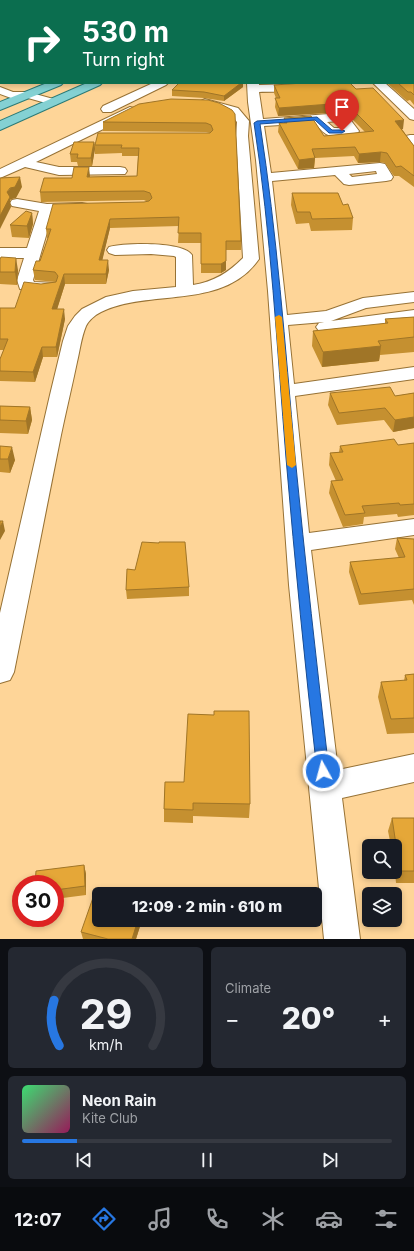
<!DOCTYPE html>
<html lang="en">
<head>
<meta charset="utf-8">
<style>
  :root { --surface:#171b24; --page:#242831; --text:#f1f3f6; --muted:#9ea1a6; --line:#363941; --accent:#2777e2 }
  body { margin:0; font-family:Inter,sans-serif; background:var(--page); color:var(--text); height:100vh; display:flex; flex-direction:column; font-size:15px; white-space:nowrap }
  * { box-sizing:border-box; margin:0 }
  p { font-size:13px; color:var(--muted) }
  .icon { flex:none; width:22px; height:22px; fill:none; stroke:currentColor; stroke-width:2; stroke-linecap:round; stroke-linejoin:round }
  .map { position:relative; height:939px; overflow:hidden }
  .panel { display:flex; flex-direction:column; gap:8px; padding:8px; background:#0d0f14; flex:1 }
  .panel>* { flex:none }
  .guide { position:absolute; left:0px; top:0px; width:414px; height:84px; box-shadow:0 2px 6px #0003; background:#0b6e4f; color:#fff; overflow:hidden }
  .controls { position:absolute; left:362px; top:839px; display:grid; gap:8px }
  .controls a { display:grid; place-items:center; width:40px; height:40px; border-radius:6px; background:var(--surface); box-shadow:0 2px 6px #0003; font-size:20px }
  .speed { position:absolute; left:12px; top:875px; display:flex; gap:8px; font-size:20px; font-weight:700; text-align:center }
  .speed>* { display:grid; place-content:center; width:52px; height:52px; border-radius:50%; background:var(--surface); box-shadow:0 2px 6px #0003; line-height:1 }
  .speed .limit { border:6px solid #d22; background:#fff; color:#111 }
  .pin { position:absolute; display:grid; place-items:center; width:34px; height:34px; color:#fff; margin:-41px -17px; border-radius:50% 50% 50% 0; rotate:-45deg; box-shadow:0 0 4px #0007 }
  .pin .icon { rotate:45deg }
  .me { position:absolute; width:44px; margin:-22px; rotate:353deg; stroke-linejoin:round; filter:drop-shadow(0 0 3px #0008) }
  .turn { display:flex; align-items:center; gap:14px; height:84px; padding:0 16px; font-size:18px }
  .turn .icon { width:52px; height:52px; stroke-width:2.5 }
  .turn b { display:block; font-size:28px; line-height:34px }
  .big { font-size:30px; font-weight:800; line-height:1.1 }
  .panel .widget { flex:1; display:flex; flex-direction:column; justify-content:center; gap:6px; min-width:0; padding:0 14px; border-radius:6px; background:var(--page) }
  .panel .dial { align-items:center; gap:0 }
  .dial svg { height:104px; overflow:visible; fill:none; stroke:var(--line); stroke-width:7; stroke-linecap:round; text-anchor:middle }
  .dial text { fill:var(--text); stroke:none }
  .song { display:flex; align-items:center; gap:12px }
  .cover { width:48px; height:48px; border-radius:6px; background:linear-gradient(135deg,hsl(140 70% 55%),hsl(330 70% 35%)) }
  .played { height:4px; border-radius:2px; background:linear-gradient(90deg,var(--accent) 15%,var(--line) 15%) }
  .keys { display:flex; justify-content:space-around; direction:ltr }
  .heat { display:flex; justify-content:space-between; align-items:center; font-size:22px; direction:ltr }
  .panel .tiles { flex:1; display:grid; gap:8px; grid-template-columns:1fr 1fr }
  .widget:last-child { grid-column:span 2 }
  .trip { position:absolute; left:92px; top:887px; width:230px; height:40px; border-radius:6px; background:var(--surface); box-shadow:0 2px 6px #0003; font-weight:800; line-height:40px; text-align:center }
  .menu { display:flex; height:64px; justify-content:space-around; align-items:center; background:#090b0e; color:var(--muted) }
  .menu .icon { width:28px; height:28px }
  .menu .active { color:var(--accent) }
  .menu b { font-size:18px; color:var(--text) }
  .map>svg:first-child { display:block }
</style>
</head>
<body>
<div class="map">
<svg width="414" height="939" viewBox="0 0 414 939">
  <rect width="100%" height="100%" fill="#fed598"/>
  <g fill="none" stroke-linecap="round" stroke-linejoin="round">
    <defs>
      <path id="minor" d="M153,83H168L166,85L111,112H103L101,109L103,106Z
        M247,83H259V85L329,83C320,94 274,91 259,92L263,119L342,113L346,114L359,131L357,134C350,136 332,138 326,134C321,131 318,126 314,123L264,126L271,173L380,163L385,164L393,177L391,180L386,181L349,185L344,184L335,175L272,181L287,315L326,311L363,298L414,292V302L366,308L331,321L414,310V320L325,332L319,331L316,327L319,323L324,322L288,325L294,384L414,367V379L295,396L309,533L414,519V535L311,550L338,770L414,754V782L342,798L360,939H324L289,585L268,291L256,160L248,102ZM339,121L344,128H334L327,122ZM376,171L377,174L352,177L349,174Z
        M373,83H385L414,109V120L410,119Z
        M0,87L13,92H28L57,100L59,102L57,104L53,105L28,98H11L0,94Z
        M205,99L238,108L249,121L248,136L259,259C223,311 151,288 101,312C95,315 89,320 86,326C81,338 80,350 77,362C72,386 66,411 61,435C45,514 30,593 14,672L10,680L0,683V613L50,395L63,341L68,326L75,316L82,309L106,297L133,291L176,287V257L174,256L151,254L115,255L109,253L107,250L109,247C125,243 182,241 192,255L193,285C214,282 229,272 243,258L236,136L237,122L230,114L201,105L199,103L201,101Z
        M130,107L134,108L136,111L134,114L36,162L59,167H120L125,168L127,171L125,174L59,175L25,167L0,178V169Z
        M410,135H414V148L409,147L404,139L406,136Z
        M17,199L47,204L82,203L87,204L89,207L87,210L53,212L33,280L34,282L56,283L58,287L56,291L34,292L20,289L17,280L24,258H0V248H27L39,211L12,206L10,203L12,200Z"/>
      <path id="major" d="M47,83H63L61,85L0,110V102Z
        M87,83H102L100,85L0,130V121Z"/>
    </defs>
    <use href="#minor" stroke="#977235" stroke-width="2"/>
    <use href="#major" stroke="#2c7a76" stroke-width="2"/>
    <use href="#minor" fill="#fff" fill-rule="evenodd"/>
    <use href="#major" fill="#84d1d3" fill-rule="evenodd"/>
  </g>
  <path fill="#c59030" d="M0,0H200V1H1V72H0Z
    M414,9V105L410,100L407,101L387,83H413Z
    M179,83H243V87L224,101L204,98L172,96V90Z
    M274,85L356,89L403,129H402L414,146V187L399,176H394L385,163L380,162L358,163L354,156L315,158L314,168L298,169L278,132L279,123H284V118L324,136L365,132L346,113L342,112L278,116L275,107L276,98L274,93Z
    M208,100L241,241V250H226V270L221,273H201V243H178L179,226L110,228L102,260L109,270L106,284H65L57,309L65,319L57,357H43L35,382L0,381V359L4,350H0V308H15L41,284L56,282L35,280L33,270L40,261L48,238H47L46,229L148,202L144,200L41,202L40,192L72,178L90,177L137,176L138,156H122V153L95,154V149L92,166H78L77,162H71L70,154L94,142L95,145L210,133L206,132L103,131V122Z
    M292,193L343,205L353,218L352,230L311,231L309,223L296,224L291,205Z
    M32,213L33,224L29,238L12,237L10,225Z
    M0,259L18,270L17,285L0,284Z
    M414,317V352L380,355L379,361L322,367L312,346L313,331L385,324V319Z
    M330,393L395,396L414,393V428L393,432L384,420L337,425L328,405Z
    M0,406L30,407L32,420L28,434L0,433Z
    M414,443V515L398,517L397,514L364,517L363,524L343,527L329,493L331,481H336L329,465L330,453L339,452L340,446L398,445Z
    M0,446L15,460L10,473L0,472Z
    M397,538L414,539V605L412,600L359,605L349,572L350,562L399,558L395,549Z
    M159,543L189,587V596L127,599L126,590L135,570Z
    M414,674V733L387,734L378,697L381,682L404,681L405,675Z
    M165,782L250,804L249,818L193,816V823L164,822V809Z
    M392,818H414V883H396L395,872V846H391L388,831Z
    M84,865L86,874V895L55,899V884Z
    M99,920H142L136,939H83L81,932Z"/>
  <path fill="#a07527" d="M241,83H243V87L224,101V96Z
    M343,103L342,112L278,116L279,108Z
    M404,120L403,129L394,130L395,121Z
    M94,142L95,149L92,166L91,158Z
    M381,152L380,162L358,163L359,154Z
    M315,158L314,168L298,169L299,160Z
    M89,167L90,176L88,186L87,177Z
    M20,177L22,187L16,198L12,199L10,200L11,207L0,229V216L7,192Z
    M32,213L33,224L29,238L27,226Z
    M110,219V228L100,270L99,260Z
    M16,258L18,270L17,285L15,272Z
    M108,260L109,270L106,284V274Z
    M226,261V270L221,273V264Z
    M64,274L65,284L54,319L52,309Z
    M64,309L65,319L57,357L56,347Z
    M381,346L379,361L322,367L323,352Z
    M42,347L43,357L35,382L33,372Z
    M30,407L32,420L28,434L26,421Z
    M414,417V428L393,432L395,420Z
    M12,447L15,460L10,473L8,459Z
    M3,521L5,531L0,540V527Z
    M84,865L86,874V895L85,886Z
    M138,920H142L136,939H132Z"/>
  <path fill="#e5a738" stroke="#a07527" d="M0,0H197L202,1H1V19L0,14Z
    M361,0H414V2H413V1H359Z
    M413,5L414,9V95L411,92H408L398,83H413Z
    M1,19V61H0L1,46L0,45V20Z
    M179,83H241L224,96L204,92L172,90Z
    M303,83H350L356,89L373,88L404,120L395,121L414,146V176L401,166L396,167L387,153L381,152L359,154L355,147L312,149L315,158L299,160L279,123H287L284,118L311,116L324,136L374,131L347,104L343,103L279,108L275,98H280L274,85Z
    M171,99L208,100L219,103L232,110L235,114L241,241H226V261L221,264H201V233H178L179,217L110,219L99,260H108L106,274H64L52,309H64L56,347H42L33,372L0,371V359L8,339H0V308H15L24,282L41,284L56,282L58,276L55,272L33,270L36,261H40L51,229H46L53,204L144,202L149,201L152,198L150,193L144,191L40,192L44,178H72L74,167H89L87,177L137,176L139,148H121L122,145H95L98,133H210L213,130L211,125L206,123L103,122L139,104Z
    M74,142H94L91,158H77L78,154H70Z
    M20,177L15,187L10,188L7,192L10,197L0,216V178Z
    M292,193H338L343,205L348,204L353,218L312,219L310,212H297Z
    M26,211L32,213L27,226L10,225Z
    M1,257L16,258L15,272H0V259Z
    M414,317V337L378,341L381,346L323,352L313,331L388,323L385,319Z
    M390,387L395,396L414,393V417L395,420L385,408L339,413L330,393Z
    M0,406L30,407L26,421L0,420Z
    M394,439L398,445L414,443V504L400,505L399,503L362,506L365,513L345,515L331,481L343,480L330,453L343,452L340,446Z
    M0,446L12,447L8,459H0Z
    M0,521H3L0,527Z
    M397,538L414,539V589L361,594L350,562L405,557Z
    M142,542L159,543V542H185L189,587L126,590L127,569L135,570Z
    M414,674V718L391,719L381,682L407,680L405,675Z
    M214,711H249L250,804L193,803V810L164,809L165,782H184L188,714L214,715Z
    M392,818H414V871H400Z
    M84,865L85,886L55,890V884H35L36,871Z
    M95,892L103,894H99V920H138L132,939H108L81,932Z"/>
  <path fill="#2777e2" stroke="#194d93" d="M317,117L332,130H342L345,131L342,133H329L315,120L260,124C277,234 285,345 295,456C305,561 317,666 329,771L328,775L323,777L319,775L317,771C305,667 295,563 286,458C277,347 271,234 254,123L257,121Z"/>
  <path fill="#f59e0b" d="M279,315L282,317L296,465L292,468L287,465L275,317Z"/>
</svg>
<div class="controls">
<a><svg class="icon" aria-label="search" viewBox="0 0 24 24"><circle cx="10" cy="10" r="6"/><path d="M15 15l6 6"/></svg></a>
<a><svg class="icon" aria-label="layers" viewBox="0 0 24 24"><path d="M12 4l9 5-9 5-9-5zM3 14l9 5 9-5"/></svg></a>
</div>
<div class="speed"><div class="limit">30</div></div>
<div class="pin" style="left:342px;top:131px;background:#d93025"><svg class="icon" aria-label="arrive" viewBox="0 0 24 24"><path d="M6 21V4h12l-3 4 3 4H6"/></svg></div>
<svg class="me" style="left:323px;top:771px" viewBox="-20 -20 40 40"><circle r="17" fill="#2777e2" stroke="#fff" stroke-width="3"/><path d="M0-11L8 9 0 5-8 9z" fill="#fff"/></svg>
<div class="trip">12:09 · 2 min · 610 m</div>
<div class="guide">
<div class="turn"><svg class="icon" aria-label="right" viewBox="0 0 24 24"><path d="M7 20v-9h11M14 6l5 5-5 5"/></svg><div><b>530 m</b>Turn right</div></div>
</div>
</div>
<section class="panel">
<div class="tiles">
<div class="widget dial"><svg viewBox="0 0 100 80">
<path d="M14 69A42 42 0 1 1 86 69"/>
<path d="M14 69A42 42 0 0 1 10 34" stroke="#2777e2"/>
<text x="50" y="56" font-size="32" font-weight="700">29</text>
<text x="50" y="72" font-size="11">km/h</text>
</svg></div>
<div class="widget"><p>Climate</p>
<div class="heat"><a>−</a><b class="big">20°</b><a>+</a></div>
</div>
<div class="widget">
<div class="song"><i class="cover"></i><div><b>Neon Rain</b><p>Kite Club</p></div></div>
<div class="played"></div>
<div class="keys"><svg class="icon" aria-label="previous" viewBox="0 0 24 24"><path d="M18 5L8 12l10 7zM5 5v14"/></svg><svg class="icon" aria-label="pause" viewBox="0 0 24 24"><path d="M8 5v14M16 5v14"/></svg><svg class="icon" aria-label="next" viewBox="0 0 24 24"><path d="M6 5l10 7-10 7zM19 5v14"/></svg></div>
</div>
</div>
</section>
<nav class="menu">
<b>12:07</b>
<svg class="icon active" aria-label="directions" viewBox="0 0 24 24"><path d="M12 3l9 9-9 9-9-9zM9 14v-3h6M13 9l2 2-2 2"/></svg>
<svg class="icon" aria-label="music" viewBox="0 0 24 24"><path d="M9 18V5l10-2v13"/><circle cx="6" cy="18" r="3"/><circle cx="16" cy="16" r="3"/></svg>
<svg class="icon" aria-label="phone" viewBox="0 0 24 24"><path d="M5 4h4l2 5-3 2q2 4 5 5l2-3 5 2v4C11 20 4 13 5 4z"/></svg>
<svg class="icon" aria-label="climate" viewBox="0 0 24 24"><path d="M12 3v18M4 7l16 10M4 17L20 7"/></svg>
<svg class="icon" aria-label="car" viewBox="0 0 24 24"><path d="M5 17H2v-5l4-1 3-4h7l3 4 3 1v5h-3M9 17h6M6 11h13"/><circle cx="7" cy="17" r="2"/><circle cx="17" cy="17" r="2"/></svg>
<svg class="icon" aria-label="filters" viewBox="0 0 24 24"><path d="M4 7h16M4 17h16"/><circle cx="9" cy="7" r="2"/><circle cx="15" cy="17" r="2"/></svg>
</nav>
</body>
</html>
